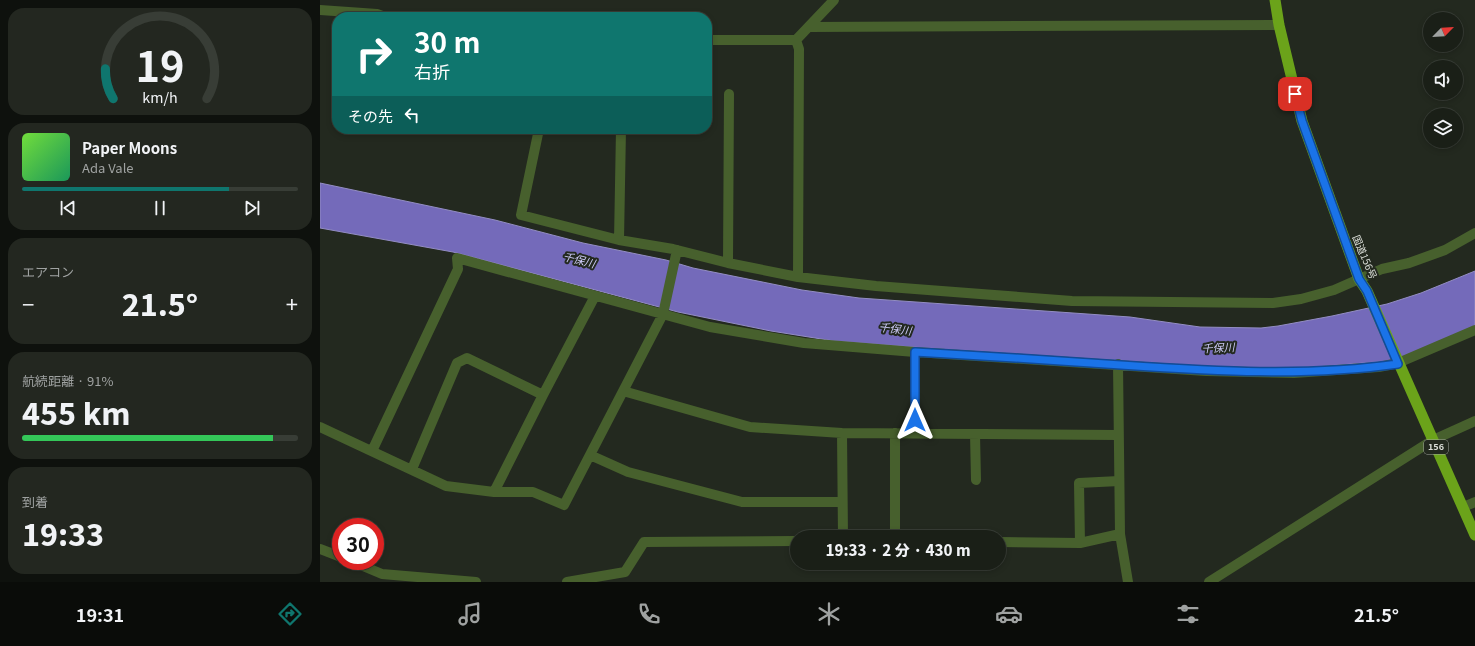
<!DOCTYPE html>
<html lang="ja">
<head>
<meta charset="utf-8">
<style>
  :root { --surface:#1a1f17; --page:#232720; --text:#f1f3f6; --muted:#9fa2a1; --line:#383d36; --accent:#0f766e }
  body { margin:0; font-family:Georgia,"Noto Sans JP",serif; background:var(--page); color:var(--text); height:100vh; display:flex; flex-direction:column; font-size:15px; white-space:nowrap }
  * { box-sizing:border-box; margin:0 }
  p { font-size:13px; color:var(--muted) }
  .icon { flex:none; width:22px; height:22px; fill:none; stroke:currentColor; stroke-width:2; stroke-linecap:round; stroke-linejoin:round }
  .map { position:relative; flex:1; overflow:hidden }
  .drawer { display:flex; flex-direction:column; gap:8px; padding:8px; background:#0e110d; width:320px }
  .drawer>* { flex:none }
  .hud { position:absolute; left:12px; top:12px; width:380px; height:122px; border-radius:16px; box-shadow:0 2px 6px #0003,0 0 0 1px var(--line); background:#0f766e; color:#fff; overflow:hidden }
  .needle { width:26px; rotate:66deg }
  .tools { position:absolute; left:1103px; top:12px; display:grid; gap:8px }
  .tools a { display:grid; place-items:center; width:40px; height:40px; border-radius:50%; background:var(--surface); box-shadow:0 2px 6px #0003,0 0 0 1px var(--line); font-size:20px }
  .speed { position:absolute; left:12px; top:518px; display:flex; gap:8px; font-size:20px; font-weight:700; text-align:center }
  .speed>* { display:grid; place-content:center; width:52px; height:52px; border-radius:50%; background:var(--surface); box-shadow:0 2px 6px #0003,0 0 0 1px var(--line); line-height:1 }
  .speed .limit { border:6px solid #d22; background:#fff; color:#111 }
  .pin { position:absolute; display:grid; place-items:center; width:34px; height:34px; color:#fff; margin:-17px; border-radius:8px; box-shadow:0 2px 6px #0006 }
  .me { position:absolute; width:44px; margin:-22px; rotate:0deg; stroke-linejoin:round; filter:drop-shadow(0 0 3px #0008) }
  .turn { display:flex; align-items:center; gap:14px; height:84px; padding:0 16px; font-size:18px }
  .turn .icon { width:52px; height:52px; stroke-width:2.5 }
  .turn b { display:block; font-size:28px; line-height:34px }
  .then { display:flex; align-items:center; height:38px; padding:0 16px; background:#0003; gap:8px; font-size:15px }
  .big { font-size:30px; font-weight:800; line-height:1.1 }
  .drawer .card { flex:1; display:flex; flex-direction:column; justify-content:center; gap:6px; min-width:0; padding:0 14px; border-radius:16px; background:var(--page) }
  .drawer .dial { align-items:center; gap:0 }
  .dial svg { height:104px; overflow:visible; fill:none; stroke:var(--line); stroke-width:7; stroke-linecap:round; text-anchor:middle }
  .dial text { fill:var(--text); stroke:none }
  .song { display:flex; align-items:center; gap:12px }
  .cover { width:48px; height:48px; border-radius:6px; background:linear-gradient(135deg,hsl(100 70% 55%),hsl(150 70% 35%)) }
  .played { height:4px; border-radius:2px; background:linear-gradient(90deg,var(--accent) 75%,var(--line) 75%) }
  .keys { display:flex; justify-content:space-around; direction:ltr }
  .heat { display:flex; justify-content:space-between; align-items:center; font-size:22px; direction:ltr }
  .charge { height:6px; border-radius:3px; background:linear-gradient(90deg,#34c759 91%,var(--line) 0) }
  .trip { position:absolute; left:470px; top:530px; width:216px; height:40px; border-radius:20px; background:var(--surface); box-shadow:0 2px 6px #0003,0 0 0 1px var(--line); font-weight:800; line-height:40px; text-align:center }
  .menu { display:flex; height:64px; justify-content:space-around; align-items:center; background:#0a0c09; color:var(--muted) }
  .menu .icon { width:28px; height:28px }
  .menu .on { color:var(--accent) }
  .menu b { font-size:18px; color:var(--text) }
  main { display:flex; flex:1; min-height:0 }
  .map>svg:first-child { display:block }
</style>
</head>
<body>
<main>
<section class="drawer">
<div class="card dial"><svg viewBox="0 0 100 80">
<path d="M14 69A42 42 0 1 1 86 69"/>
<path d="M14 69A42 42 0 0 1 8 46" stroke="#0f766e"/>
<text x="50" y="56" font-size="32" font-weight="700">19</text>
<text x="50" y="72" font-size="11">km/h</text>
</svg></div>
<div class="card">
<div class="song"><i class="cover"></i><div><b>Paper Moons</b><p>Ada Vale</p></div></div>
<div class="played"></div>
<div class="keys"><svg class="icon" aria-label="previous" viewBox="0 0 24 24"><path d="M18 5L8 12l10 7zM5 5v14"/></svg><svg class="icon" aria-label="pause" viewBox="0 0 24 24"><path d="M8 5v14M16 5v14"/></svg><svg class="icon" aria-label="next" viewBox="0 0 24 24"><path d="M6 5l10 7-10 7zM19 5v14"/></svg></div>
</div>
<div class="card"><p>エアコン</p>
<div class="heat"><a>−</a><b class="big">21.5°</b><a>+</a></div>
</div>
<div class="card"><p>航続距離 · 91%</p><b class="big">455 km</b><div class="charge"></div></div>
<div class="card"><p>到着</p><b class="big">19:33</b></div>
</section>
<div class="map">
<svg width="1155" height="582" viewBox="0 0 1155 582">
  <rect width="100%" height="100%" fill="#23291f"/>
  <path fill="#746aba" stroke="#938dc3" d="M0,183L175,220L263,243L346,260L373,268L482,290L539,298L810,317L880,327L941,328L958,326L1012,316L1067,304L1101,293L1155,271V328L1081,360L971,369L897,367L695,355L514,341L451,331L358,312L133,252L0,228Z"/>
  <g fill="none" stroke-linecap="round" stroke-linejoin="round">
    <path stroke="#47602d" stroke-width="10" d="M0,10L57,14L65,17
      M490,27L959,25
      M387,40H476L514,0
      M219,129L201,215L299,240L301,129
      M299,240L353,249L408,263L409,94
      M408,263L478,277L479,49L476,40
      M478,277L556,286L752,301L953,303L981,299L1014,290L1062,269L1089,263L1125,250L1155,233
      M595,352L886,371L974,373L1059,367L1078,363L1155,330
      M798,364L800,534L808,582
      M303,391L430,427L522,433L798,435
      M223,395L275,296
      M0,427L126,486L174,492H213L244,505L343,314L357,250
      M522,433L523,537
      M575,433V537
      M655,434L656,480
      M52,451L138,269L137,258L390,327L484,343L595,352V434
      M270,455L308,472L422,502H522
      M92,469L137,363L147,358L223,395L174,492
      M1143,507L1155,502
      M679,542L760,543L800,534
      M760,543L759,483L799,481
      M0,549L21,557
      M31,561L62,574L156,582
      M247,582L305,572L324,542L477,541
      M889,582L1113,440L1155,421"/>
    <path stroke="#6ba31a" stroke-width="11" d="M955,0L959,25L982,121L1039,279L1047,291L1155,535"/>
  </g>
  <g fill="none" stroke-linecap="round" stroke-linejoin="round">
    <defs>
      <path id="route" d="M595,420V352C664,356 732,360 801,365C893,371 986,377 1078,364L1047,291L1039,279L982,121L975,94"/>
    </defs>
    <use href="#route" stroke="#114b97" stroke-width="10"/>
    <use href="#route" stroke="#1a73e8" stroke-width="7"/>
  </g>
  <g text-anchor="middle" stroke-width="4" stroke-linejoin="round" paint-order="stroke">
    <rect fill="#23291f" stroke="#a4a8a1" stroke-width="1" x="1104" y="440" width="24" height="14" rx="3"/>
    <g font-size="9" font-weight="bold" fill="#dcdfd9">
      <text x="1116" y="450">156</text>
    </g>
    <g font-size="10" fill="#dcdfd9" stroke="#23291f">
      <text transform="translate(1045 257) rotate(67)" y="4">国道156号</text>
    </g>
    <g font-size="11" font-style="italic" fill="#cccaf5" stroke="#23291f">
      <text transform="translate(259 260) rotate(14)" y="4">千保川</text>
      <text transform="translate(575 329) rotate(7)" y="4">千保川</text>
      <text transform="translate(898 348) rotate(-3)" y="4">千保川</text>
    </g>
  </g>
</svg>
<div class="tools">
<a><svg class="needle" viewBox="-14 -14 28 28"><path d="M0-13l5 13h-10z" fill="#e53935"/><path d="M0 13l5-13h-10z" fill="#9fa2a1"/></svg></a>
<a><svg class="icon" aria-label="sound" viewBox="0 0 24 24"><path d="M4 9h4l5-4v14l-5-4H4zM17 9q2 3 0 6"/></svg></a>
<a><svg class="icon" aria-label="layers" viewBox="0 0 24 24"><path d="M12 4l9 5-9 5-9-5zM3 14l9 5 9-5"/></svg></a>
</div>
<div class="speed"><div class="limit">30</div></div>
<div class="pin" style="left:975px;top:94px;background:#d93025"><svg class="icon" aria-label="arrive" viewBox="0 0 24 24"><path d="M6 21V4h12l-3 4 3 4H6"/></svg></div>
<svg class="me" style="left:595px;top:420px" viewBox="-20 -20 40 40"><path d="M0-17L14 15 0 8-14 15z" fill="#1a73e8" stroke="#fff" stroke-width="4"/></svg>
<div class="trip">19:33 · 2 分 · 430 m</div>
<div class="hud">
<div class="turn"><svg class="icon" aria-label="right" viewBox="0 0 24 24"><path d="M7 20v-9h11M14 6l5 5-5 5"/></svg><div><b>30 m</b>右折</div></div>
<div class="then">その先<svg class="icon" aria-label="left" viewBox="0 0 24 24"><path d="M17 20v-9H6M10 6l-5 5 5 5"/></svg></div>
</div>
</div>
</main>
<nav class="menu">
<b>19:31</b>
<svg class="icon on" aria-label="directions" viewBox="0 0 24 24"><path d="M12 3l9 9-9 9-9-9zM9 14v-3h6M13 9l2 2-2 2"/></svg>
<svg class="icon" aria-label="music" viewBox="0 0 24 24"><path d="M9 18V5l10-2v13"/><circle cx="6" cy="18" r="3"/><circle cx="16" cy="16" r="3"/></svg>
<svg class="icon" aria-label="phone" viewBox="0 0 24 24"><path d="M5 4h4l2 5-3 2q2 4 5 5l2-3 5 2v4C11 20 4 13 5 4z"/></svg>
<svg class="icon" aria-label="climate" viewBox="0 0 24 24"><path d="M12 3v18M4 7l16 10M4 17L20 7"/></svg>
<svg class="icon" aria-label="car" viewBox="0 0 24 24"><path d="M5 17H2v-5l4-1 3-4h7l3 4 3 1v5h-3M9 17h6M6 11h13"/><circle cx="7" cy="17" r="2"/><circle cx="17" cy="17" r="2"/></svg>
<svg class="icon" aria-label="filters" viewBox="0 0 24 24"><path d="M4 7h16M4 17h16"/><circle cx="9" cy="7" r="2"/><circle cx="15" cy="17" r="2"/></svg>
<b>21.5°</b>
</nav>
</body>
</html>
